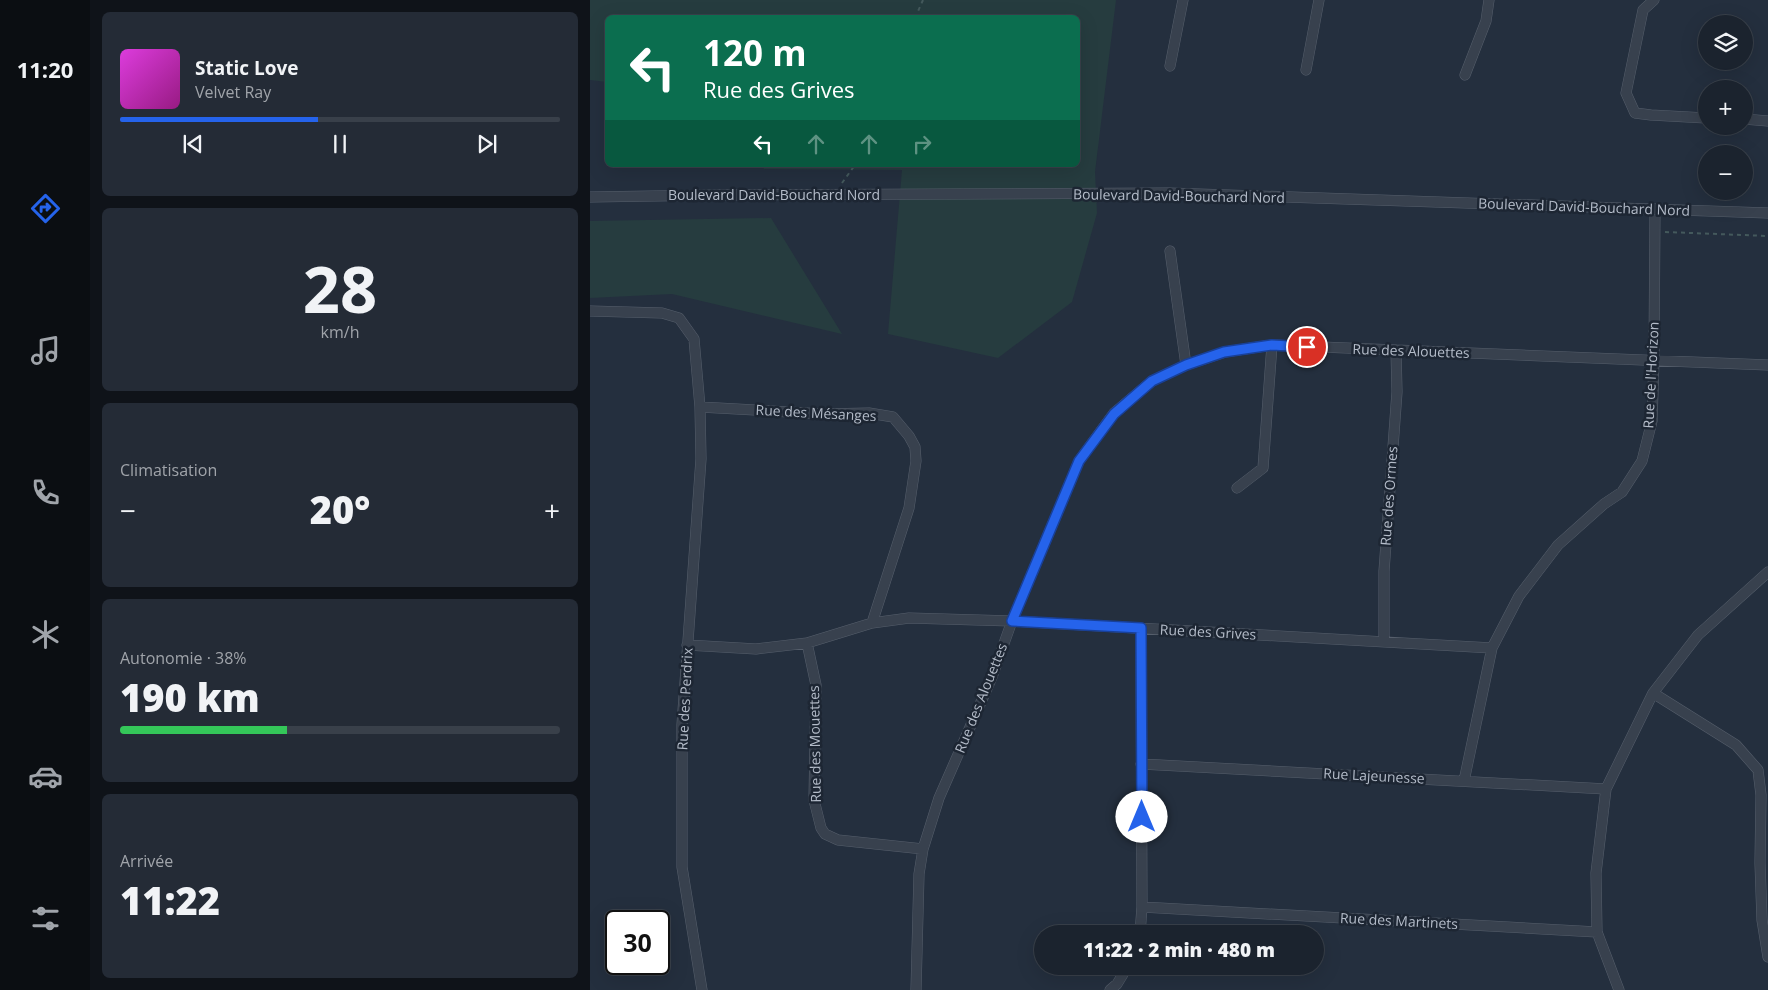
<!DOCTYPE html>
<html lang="fr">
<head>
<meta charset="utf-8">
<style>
  :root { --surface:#1b232e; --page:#242b36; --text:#f1f3f6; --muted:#a0a4aa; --line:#39404a; --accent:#2563eb }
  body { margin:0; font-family:"Open Sans",sans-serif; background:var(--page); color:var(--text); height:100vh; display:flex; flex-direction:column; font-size:19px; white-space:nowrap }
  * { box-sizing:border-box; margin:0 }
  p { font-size:16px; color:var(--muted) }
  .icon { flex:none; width:28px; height:28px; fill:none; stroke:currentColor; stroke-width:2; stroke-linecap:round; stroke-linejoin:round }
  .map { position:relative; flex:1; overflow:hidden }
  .details { display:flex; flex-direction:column; gap:12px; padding:12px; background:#0f1319; width:500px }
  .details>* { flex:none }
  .banner { position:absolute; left:15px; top:15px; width:475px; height:152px; border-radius:8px; box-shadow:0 5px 20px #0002,0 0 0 1px var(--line); background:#0b6e4f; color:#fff; overflow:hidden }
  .buttons { position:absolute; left:1108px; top:15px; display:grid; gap:10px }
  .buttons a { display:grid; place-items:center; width:55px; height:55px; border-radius:50%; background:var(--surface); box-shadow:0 5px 20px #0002,0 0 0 1px var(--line); font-size:25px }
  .speed { position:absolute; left:15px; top:910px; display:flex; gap:10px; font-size:25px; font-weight:700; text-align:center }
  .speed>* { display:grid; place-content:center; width:65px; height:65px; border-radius:50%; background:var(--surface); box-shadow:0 5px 20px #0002,0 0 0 1px var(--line); line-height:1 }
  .speed .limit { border:2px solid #111; border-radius:8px; background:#fff; color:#111 }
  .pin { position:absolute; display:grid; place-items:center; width:42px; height:42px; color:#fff; margin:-21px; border:2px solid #fff; border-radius:50%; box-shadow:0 1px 5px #0007 }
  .me { position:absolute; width:55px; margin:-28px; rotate:0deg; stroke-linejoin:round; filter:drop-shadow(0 0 4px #0008) }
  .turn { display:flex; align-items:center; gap:18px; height:105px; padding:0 15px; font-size:22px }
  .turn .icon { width:65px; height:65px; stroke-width:2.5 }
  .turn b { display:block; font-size:35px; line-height:42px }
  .lanes { display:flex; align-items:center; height:48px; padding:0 15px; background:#0003; justify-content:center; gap:25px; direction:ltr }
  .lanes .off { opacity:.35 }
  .big { font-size:38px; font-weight:800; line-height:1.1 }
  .details .card { flex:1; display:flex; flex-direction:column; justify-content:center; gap:8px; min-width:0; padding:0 18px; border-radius:8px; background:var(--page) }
  .details .dial { align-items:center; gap:0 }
  .dial b { font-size:65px; line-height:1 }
  .song { display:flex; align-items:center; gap:15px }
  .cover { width:60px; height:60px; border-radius:8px; background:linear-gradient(135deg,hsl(300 70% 55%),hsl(310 70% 35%)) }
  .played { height:5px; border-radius:2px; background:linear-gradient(90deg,var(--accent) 45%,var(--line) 45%) }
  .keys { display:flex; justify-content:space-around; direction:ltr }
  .heat { display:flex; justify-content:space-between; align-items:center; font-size:28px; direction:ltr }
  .charge { height:8px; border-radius:4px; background:linear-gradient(90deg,#34c759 38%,var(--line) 0) }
  .trip { position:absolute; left:444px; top:925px; width:290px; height:50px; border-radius:25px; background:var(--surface); box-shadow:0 5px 20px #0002,0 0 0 1px var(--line); font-weight:800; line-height:50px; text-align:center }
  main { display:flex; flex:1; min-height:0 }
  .tab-bar { display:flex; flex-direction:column; width:90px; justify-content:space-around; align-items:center; background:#0b0e12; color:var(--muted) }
  .tab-bar .icon { width:35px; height:35px }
  .tab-bar .selected { color:var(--accent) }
  .tab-bar b { font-size:22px; color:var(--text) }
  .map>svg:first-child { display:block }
</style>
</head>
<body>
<main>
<nav class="tab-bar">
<b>11:20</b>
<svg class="icon selected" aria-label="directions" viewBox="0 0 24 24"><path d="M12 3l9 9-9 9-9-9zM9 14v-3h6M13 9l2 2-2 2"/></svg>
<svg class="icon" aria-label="music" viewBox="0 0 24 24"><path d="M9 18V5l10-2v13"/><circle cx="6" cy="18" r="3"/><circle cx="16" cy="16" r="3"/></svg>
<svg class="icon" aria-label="phone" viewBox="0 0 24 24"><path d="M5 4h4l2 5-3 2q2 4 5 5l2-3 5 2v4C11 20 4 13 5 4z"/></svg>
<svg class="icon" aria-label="climate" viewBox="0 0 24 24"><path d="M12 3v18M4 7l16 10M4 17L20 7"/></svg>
<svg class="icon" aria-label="car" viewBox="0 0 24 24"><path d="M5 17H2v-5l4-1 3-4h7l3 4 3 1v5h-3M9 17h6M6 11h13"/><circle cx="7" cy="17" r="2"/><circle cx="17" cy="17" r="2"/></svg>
<svg class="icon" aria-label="filters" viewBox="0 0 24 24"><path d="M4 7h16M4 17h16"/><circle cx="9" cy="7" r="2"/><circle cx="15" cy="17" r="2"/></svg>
</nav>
<section class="details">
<div class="card">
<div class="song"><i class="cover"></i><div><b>Static Love</b><p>Velvet Ray</p></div></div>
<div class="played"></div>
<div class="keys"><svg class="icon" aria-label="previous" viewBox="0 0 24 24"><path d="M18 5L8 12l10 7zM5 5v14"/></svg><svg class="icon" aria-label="pause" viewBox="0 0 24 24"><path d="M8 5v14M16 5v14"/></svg><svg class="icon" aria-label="next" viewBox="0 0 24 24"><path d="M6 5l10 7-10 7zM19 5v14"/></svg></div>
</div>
<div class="card dial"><b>28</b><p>km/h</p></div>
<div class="card"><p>Climatisation</p>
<div class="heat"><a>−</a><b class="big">20°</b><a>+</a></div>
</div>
<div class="card"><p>Autonomie · 38%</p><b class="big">190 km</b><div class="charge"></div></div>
<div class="card"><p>Arrivée</p><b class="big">11:22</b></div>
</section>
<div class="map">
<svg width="1178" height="990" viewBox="0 0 1178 990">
  <rect width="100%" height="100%" fill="#242f3e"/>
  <path fill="#263c3f" d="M0,0H526L505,172L507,213L482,302L408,358L298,334L312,170L174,169L172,165H488V18H18L17,82L0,80Z
    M181,218L252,334L82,294L0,298V221Z"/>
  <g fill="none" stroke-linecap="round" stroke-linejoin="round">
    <defs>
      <path id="minor" d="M1064,0L1053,10L1036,93L1045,113L1061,115L1116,118
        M580,66L593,0
        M716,70L729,0
        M875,75L896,21L899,0
        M1154,119L1178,121
        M0,197L128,195L579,193L1178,213
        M580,251L596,365
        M0,311L72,313L89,318L104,339L110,407L111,459L92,725V867L112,990
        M110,407L234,414L279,413L303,417L319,436L325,447L326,461L319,508L282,623
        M647,488L673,468L682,345
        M794,642V571L807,392L806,350
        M217,643L226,685L224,800L231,828L235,834L248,840L333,849
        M97,645L166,649L217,643L282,623L319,618L422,621L902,648
        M1063,693L1146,745L1168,770L1171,795L1170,863L1172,920L1178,957
        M551,764L1016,789
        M874,781L902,648L929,596L968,545L1014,504L1032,492L1052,461L1062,421L1064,360L1065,209
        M552,907L1007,932
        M550,934L552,907L551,628
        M326,990L329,874L333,849L349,798L402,677L422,621L489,461L524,413L562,381L596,365L635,352L682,345L1178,365
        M520,990L527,984L538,966
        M1029,990L1007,932L1006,873L1016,789L1063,693L1108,635L1178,572"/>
    </defs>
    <use href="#minor" stroke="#565f6c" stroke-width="11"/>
    <path stroke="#44595c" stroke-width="2" stroke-dasharray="4 4" stroke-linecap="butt" d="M325,18L333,0
      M252,183L265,165
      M1075,232L1178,236"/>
    <use href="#minor" stroke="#38414e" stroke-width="10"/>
  </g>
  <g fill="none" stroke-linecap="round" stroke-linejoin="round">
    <defs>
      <path id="route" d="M552,817L551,628L422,621L489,461L524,414L562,381L596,365L634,352L682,345L717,347"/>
    </defs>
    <use href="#route" stroke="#184099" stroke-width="12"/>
    <use href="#route" stroke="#2563eb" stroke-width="9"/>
  </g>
  <g text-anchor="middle" stroke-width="5" stroke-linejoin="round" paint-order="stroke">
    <g font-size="14" fill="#b4bcc9" stroke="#1d2633">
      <text x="184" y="200">Boulevard David-Bouchard Nord</text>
      <text transform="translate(589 196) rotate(1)" y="5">Boulevard David-Bouchard Nord</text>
      <text transform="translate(994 207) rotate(2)" y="5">Boulevard David-Bouchard Nord</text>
      <text transform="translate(821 351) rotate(2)" y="5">Rue des Alouettes</text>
      <text transform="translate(1061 375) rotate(-87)" y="5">Rue de l'Horizon</text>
      <text transform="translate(226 413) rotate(3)" y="5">Rue des Mésanges</text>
      <text transform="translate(799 496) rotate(-86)" y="5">Rue des Ormes</text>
      <text transform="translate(618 632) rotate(3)" y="5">Rue des Grives</text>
      <text transform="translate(391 698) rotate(-68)" y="5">Rue des Alouettes</text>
      <text transform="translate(95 699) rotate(-87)" y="5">Rue des Perdrix</text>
      <text transform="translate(225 744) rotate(-91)" y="5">Rue des Mouettes</text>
      <text transform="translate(784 776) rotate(3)" y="5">Rue Lajeunesse</text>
      <text transform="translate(809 921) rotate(3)" y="5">Rue des Martinets</text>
    </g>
  </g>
</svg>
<div class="buttons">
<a><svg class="icon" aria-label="layers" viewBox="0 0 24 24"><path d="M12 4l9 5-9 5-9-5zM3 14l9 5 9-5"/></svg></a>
<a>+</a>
<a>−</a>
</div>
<div class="speed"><div class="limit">30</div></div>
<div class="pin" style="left:717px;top:347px;background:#d93025"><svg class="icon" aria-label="arrive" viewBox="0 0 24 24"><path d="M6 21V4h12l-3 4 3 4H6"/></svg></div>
<svg class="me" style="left:552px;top:817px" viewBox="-20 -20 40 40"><circle r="19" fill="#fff"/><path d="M0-13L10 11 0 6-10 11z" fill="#2563eb"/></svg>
<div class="trip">11:22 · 2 min · 480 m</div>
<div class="banner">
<div class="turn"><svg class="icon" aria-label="left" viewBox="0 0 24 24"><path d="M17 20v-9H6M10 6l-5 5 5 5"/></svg><div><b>120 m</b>Rue des Grives</div></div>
<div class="lanes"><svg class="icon" aria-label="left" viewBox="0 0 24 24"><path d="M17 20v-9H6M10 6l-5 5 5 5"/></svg><svg class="icon off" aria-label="ahead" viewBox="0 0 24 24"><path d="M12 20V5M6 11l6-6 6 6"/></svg><svg class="icon off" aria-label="ahead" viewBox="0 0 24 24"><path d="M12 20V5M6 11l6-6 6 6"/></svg><svg class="icon off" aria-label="right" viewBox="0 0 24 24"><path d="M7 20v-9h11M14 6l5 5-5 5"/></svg></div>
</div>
</div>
</main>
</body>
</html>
